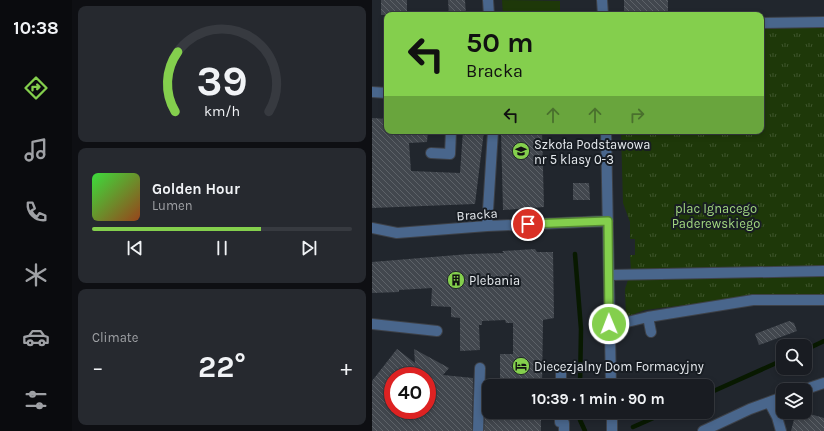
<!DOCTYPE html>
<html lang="en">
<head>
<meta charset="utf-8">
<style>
  :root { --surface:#191c22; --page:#26292f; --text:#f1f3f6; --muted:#9fa1a5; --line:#373a40; --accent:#84cf4d }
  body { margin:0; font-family:Karla,sans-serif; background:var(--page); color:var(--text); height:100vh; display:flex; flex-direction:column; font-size:15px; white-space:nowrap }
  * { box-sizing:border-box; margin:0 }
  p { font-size:13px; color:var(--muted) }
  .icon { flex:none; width:22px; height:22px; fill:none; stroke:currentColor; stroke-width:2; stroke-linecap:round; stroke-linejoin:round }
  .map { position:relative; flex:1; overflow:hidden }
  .panel { display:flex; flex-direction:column; gap:6px; padding:6px; background:#0e0f13; width:300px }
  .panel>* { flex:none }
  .guide { position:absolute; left:12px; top:12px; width:380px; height:122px; border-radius:8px; box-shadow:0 2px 6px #0003,0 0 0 1px var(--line); background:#84cf4d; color:#111; overflow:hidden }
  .fabs { position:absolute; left:404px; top:339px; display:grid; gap:8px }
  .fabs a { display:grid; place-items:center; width:36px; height:36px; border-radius:8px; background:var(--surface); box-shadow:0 2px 6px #0003,0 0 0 1px var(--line); font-size:20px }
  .speed { position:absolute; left:12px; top:367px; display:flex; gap:8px; font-size:20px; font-weight:700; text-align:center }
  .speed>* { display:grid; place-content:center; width:52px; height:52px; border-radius:50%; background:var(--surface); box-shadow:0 2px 6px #0003,0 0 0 1px var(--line); line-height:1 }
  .speed .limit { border:6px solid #d22; background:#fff; color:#111 }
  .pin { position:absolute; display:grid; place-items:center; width:34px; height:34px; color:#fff; margin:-17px; border:2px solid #fff; border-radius:50%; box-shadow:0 1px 4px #0007 }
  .me { position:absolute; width:44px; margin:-22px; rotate:359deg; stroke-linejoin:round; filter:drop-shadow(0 0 3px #0008) }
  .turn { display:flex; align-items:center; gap:14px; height:84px; padding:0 16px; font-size:18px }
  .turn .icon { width:52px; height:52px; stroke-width:2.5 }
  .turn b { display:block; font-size:28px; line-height:34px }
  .lanes { display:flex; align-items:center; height:38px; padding:0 16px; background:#0003; justify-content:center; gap:20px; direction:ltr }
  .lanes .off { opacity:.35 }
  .big { font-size:30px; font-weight:700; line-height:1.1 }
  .panel .card { flex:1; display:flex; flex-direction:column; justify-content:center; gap:6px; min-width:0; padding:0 14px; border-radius:8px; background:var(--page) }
  .panel .dial { align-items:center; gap:0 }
  .dial svg { height:104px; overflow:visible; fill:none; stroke:var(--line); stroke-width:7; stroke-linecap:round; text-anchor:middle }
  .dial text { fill:var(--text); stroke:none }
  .song { display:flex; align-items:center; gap:12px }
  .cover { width:48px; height:48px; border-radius:6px; background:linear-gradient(135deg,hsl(120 70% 55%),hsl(20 70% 35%)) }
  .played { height:4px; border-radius:2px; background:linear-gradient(90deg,var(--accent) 65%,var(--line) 65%) }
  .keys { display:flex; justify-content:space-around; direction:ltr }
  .heat { display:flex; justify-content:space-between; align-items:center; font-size:22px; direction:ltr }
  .trip { position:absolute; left:110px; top:379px; width:232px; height:40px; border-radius:8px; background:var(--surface); box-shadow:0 2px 6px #0003,0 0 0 1px var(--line); font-weight:700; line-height:40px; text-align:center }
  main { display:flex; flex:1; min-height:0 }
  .tabs { display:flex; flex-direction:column; width:72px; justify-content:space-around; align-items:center; background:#0a0b0e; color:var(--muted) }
  .tabs .icon { width:28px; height:28px }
  .tabs .on { color:var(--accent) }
  .tabs b { font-size:18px; color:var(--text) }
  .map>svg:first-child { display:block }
</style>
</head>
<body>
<main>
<nav class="tabs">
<b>10:38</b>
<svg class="icon on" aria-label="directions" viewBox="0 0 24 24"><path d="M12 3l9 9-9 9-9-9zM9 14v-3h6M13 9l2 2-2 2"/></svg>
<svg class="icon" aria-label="music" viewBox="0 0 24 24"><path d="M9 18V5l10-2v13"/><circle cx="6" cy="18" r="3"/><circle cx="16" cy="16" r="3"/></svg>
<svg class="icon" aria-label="phone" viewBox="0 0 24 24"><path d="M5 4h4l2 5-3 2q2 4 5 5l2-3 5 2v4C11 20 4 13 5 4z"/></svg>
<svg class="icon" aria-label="climate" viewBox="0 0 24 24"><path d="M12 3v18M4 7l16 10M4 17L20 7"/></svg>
<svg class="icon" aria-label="car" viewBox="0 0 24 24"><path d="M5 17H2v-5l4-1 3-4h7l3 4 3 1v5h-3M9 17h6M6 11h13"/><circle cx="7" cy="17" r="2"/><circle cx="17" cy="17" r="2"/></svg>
<svg class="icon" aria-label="filters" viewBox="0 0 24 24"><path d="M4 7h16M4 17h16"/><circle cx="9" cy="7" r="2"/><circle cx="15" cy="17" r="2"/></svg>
</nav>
<section class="panel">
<div class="card dial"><svg viewBox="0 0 100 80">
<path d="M14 69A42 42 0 1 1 86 69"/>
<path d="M14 69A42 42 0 0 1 16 23" stroke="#84cf4d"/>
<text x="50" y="56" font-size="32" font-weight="700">39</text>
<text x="50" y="72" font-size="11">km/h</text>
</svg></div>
<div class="card">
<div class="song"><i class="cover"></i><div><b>Golden Hour</b><p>Lumen</p></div></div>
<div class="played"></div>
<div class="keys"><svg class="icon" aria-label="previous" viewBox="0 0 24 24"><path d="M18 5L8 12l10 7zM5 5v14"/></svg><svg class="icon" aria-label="pause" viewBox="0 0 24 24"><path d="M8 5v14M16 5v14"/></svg><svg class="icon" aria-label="next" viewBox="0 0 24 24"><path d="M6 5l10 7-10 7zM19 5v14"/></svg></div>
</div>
<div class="card"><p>Climate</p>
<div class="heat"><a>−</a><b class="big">22°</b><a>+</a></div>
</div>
</section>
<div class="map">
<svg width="452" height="431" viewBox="0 0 452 431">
  <defs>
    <pattern id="park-tufts" width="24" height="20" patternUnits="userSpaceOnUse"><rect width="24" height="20" fill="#1e3809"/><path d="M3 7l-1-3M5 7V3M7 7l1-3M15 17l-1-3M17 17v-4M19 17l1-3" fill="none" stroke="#3f552d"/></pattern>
    <pattern id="building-back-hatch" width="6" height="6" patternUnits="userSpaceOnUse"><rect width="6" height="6" fill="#42474e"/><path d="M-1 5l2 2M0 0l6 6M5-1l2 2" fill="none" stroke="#5d6268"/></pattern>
  </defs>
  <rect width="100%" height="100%" fill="#21262d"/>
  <path fill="url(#park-tufts)" d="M452,27V296L378,297L273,310L254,317L253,289L259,271L258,255H263V239H258V222L251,203L249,131H389V29Z"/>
  <path fill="#1e3809" d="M130,0L188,1V15H131Z"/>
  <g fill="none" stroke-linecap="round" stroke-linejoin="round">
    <path stroke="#081900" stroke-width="4.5" d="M203,254L209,329L208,386
      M433,350L452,341
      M335,394L411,360
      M208,412V420L213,431
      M261,427L295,412"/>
  </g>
  <path fill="url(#building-back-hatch)" fill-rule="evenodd" d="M9,0H35V15H9Z
    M76,0H93L94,15H77Z
    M252,0H296V15H252Z
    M0,118L15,119V131H56L55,142L37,143L39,171L88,173L91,131H112L103,204L0,208Z
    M129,131H170L172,207L131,210Z
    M201,183H217L218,200H201Z
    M163,249L165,252H181L182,318L171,320L170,386H140V378H128V354H141V323H134L133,320L110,321V325H107L108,350L88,351V318L79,317V307L59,306L60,288L27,290V292L0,293V262L97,254L132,253L130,251Z
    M417,321L422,323L425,331L387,345L383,334Z
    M25,349L43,363L42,349L77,368L71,375L101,378L100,431H0V381ZM21,376H55V410H21Z
    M113,405H117V412H169V431H112Z
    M424,412H438V414L452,418V431H419Z"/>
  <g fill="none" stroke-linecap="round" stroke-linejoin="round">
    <defs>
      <path id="minor" d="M116,0L117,15
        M230,0L231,15
        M389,23L452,22
        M0,92L15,93
        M234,131L239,386
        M59,153L78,154L79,131
        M115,226L121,131
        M0,228L25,233L115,226L236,221
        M237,275L452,271
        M276,317L381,300H452
        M0,324L65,331
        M237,324L251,323L276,317L279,332
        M189,386V371
        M431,390L452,383
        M397,402L405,417L409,431
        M188,412V422L192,423V431
        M240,412V431
        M106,431L108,368
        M331,431L378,409L411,397"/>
    </defs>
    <use href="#minor" stroke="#3d4148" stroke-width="12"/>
    <use href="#minor" stroke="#49668c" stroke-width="10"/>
  </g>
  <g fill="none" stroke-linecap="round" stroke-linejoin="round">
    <defs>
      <path id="route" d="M156,224L236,221L237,324"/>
    </defs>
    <use href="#route" stroke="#568732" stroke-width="10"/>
    <use href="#route" stroke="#84cf4d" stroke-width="7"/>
  </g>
  <defs>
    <symbol id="school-disc" viewBox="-11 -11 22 22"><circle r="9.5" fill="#84cf4d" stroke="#181d23"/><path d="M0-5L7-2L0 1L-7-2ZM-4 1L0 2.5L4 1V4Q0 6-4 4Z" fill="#111"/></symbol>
    <symbol id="building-disc" viewBox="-11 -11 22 22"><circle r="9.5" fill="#84cf4d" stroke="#181d23"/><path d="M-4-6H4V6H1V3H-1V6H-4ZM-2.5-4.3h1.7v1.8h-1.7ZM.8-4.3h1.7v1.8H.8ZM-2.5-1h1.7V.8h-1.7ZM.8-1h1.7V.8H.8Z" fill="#111"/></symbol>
    <symbol id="hotel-disc" viewBox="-11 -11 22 22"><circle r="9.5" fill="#84cf4d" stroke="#181d23"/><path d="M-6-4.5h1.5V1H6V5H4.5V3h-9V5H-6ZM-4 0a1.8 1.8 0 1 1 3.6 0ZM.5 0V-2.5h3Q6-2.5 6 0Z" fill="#111"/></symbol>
  </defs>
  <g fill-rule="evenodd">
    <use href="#school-disc" x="139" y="141" width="20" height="20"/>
    <use href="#building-disc" x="74" y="270" width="20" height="20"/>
    <use href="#hotel-disc" x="139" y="356" width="20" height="20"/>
  </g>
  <g text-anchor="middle" stroke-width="4" stroke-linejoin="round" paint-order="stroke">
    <g font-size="13" fill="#e6eaee" stroke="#181d23" text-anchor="start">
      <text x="162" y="149">Szkoła Podstawowa<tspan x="162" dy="15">nr 5 klasy 0-3</tspan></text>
      <text x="97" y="285">Plebania</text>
      <text x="162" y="371">Diecezjalny Dom Formacyjny</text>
    </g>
    <g font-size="13" fill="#a1d680" stroke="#181d23">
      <text x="344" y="213">plac Ignacego<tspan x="344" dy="15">Paderewskiego</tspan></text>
    </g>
    <g font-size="13" fill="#e6eaee" stroke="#181d23">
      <text transform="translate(105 214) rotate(-4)" y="5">Bracka</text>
    </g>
  </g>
</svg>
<div class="fabs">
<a><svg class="icon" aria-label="search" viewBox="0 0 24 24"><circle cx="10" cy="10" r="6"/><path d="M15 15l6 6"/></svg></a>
<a><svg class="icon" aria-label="layers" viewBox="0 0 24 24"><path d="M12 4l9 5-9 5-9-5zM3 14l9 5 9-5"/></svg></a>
</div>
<div class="speed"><div class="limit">40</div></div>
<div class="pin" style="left:156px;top:224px;background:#d93025"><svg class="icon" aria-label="arrive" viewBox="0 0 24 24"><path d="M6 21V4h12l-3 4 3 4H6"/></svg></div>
<svg class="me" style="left:237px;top:324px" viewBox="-20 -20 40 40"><circle r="17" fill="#84cf4d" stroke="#fff" stroke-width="3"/><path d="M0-11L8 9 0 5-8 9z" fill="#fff"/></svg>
<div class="trip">10:39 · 1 min · 90 m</div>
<div class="guide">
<div class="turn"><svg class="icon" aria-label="left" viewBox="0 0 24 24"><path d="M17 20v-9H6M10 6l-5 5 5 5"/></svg><div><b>50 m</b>Bracka</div></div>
<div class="lanes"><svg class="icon" aria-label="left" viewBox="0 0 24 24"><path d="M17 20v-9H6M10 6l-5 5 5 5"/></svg><svg class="icon off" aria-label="ahead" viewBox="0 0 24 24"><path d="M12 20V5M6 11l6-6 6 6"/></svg><svg class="icon off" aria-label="ahead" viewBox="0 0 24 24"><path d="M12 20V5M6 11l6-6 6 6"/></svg><svg class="icon off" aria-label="right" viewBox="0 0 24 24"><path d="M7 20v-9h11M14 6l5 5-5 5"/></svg></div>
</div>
</div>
</main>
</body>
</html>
